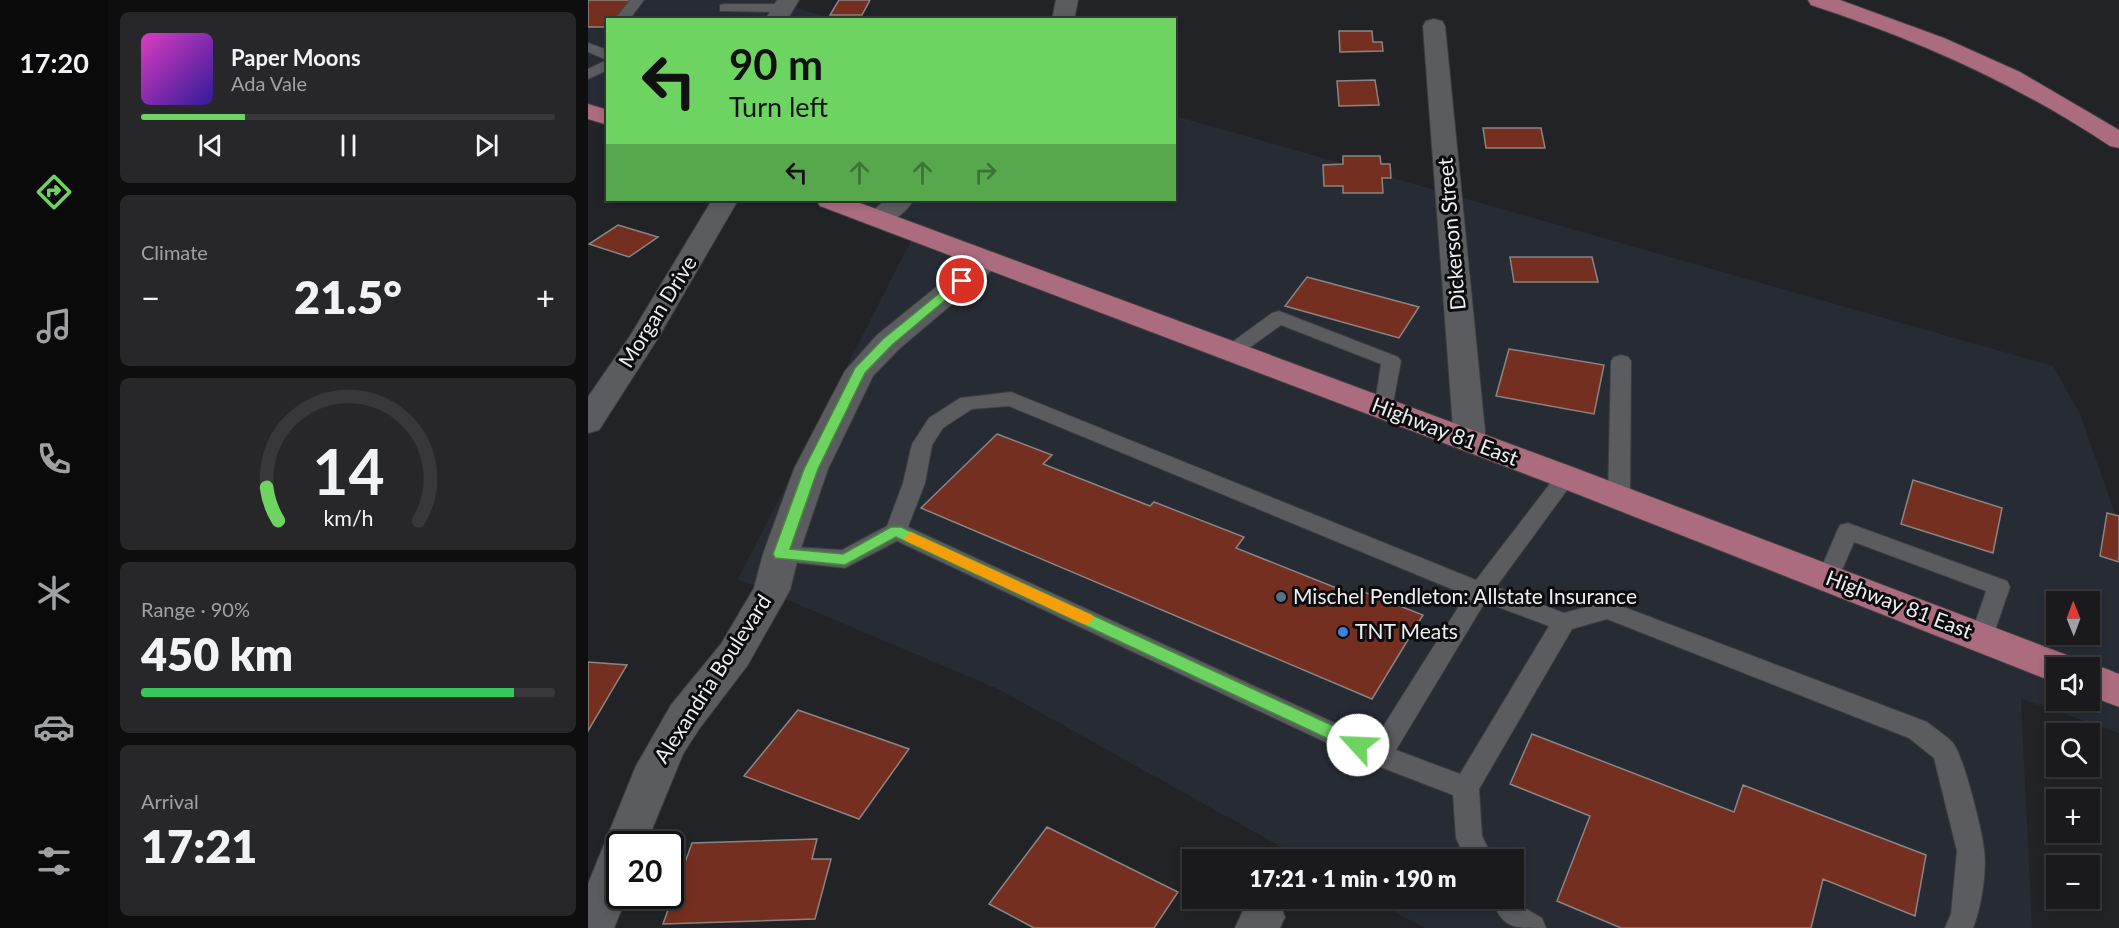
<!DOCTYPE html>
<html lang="en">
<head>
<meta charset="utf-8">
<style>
  :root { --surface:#1a1a1c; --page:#272729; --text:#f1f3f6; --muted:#9fa1a3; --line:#38383b; --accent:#6dd361 }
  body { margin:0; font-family:Lato,sans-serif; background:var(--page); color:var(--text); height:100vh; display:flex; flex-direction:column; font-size:22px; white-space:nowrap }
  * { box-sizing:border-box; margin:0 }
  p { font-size:20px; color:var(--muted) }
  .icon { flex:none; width:33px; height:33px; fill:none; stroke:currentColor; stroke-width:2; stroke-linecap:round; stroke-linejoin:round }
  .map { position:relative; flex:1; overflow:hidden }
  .drawer { display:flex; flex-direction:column; gap:12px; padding:12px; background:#0e0e0f; width:480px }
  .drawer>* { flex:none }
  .top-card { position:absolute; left:18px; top:18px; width:570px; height:183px; border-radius:0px; box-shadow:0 3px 9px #0003,0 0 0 2px var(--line); background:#6dd361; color:#111; overflow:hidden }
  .needle { width:39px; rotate:359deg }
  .controls { position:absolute; left:1458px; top:591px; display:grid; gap:12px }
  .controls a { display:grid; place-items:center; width:54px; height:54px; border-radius:0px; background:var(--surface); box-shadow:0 3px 9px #0003,0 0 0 2px var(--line); font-size:30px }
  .speed { position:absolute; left:18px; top:831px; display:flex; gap:12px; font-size:30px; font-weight:700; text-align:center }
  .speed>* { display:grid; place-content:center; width:78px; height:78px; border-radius:50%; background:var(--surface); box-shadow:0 3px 9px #0003,0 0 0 2px var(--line); line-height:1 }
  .speed .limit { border:3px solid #111; border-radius:9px; background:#fff; color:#111 }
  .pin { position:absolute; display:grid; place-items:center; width:51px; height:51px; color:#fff; margin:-26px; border:3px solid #fff; border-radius:50%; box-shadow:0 2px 6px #0007 }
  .me { position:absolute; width:66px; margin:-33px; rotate:295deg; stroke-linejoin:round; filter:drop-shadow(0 0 4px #0008) }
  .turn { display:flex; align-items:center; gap:21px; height:126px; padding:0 24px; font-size:27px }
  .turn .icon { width:78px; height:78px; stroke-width:2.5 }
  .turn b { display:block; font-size:42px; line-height:51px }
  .lanes { display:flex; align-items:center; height:57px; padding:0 24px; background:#0003; justify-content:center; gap:30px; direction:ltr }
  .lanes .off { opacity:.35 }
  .big { font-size:45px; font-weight:800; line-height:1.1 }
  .drawer .widget { flex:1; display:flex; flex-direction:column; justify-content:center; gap:9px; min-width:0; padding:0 21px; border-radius:9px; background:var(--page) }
  .drawer .dial { align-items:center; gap:0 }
  .dial svg { height:156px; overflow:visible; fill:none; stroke:var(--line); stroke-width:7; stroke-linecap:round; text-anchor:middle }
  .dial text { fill:var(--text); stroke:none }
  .song { display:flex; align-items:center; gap:18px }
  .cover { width:72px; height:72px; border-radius:9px; background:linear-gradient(135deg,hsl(310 70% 55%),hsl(250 70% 35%)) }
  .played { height:6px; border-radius:3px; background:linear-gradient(90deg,var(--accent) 25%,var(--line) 25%) }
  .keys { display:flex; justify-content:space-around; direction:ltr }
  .heat { display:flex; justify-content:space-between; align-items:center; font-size:33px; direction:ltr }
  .charge { height:9px; border-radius:4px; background:linear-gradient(90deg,#34c759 90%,var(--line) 0) }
  .trip { position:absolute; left:594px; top:849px; width:342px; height:60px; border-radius:0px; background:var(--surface); box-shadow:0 3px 9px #0003,0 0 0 2px var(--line); font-weight:800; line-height:60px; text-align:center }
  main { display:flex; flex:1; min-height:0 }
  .menu { display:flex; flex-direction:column; width:108px; justify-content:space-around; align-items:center; background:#0a0a0b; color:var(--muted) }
  .menu .icon { width:42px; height:42px }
  .menu .active { color:var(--accent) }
  .menu b { font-size:27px; color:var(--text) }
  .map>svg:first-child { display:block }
</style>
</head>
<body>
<main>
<nav class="menu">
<b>17:20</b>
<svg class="icon active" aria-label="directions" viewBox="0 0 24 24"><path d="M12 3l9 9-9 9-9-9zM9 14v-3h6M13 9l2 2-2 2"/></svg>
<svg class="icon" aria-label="music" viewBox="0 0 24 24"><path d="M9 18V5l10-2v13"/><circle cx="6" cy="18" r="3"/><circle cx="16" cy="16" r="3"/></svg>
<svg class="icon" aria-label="phone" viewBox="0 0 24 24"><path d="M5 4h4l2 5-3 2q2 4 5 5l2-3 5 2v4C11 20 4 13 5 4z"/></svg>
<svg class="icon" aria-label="climate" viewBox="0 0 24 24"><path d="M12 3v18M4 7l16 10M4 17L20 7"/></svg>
<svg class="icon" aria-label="car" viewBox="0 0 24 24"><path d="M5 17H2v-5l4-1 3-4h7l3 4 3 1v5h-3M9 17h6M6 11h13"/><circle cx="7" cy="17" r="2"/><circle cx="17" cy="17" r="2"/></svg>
<svg class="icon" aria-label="filters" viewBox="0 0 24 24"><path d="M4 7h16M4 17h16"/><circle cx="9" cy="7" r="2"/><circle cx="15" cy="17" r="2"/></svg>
</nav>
<section class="drawer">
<div class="widget">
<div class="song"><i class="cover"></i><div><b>Paper Moons</b><p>Ada Vale</p></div></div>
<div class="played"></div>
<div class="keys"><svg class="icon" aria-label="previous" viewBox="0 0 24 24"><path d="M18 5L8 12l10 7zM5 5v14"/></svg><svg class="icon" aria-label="pause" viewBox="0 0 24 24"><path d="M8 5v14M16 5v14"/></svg><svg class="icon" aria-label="next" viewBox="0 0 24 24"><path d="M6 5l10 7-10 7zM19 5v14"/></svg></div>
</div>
<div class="widget"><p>Climate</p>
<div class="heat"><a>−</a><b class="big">21.5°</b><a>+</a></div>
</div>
<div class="widget dial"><svg viewBox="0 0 100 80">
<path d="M14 69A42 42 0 1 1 86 69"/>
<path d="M14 69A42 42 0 0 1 8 52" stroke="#6dd361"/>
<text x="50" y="56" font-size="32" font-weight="700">14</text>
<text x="50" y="72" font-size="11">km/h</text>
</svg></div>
<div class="widget"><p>Range · 90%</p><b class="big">450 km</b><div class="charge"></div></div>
<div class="widget"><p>Arrival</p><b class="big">17:21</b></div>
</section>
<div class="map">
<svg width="1531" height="928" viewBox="0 0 1531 928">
  <rect width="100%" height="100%" fill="#222326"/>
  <path fill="#272b33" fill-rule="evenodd" d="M0,0H204L201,6L247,19L20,20L19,111L0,105Z
    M587,116L1465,366L1492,414L1531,525V733L1433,699L1444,928H836L784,899L926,898V860L715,859L410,689L150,579L331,225L264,200H586ZM1468,602H1502V634H1468ZM1468,668H1502V700H1468Z"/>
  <path fill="#752f20" stroke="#8a8584" stroke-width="1.5" d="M0,0H42L26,20H20V27H0Z
    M251,0H282L274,15H242Z
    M751,31H784L785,42H794L795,51L752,52Z
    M787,80L791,105L751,106L749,81Z
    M895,128H953L957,148H898Z
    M755,156H792L793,164H802L803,178H794L795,193H755V186H736L735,165L755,164Z
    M30,225L70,237L41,257L1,244Z
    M922,257H1004L1010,282H926Z
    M719,277L831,307L811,338L697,306Z
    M921,349L1016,365L1006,414L908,396Z
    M409,434L464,455L455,464L562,506L566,502L656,537L648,548L766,595L771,590L835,615L784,699L333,508Z
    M1325,480L1414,508L1405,553L1313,524Z
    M1519,513L1531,516V562L1512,556Z
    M0,662L39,665L0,731Z
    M210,710L321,749L271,819L156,776Z
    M944,734L1146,812L1155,785L1338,855L1327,916L1235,879L1223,928H1033L969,901L1002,816L922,784Z
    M459,827L590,892L566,928H446L401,904Z
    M229,839L224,859H243L227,919L75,924L104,843Z"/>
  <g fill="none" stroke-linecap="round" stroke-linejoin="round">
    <defs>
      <path id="lane" d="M42,0H56L41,20H26Z
        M137,4H195L202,8L195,12L132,11V5Z
        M0,43L20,50V70L0,79V69L19,60L0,52Z
        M691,311L810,357L813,361L803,414H789L786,409L793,364L693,325L650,356H636L633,352L636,348L684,313Z
        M1033,355L1040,357L1043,361L1042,498L1039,504L1031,506L1023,504L1020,498L1023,361L1026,357Z
        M423,392L888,580L971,472L978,469L985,472L989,477L985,482L908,587L976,613L1020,601L1339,722C1347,729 1358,735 1365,743C1376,757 1394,830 1396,850C1399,871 1393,909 1385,928H1357L1363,914L1369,851L1346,758L1321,738L1019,619L984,629L891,789L894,836L906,860H878L868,838L865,795L782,763L309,541L257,568L185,560L182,554L185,548L193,546L254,550L299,526L315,483L324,444L341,418L372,398ZM421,406L878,595L786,741L320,527L337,483L344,445L355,428L384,409ZM897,602L961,626L872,774L808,750Z
        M1260,523L1419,581L1422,587L1402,645L1394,648L1386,645L1382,638L1398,591L1266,542L1248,584L1240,587L1232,584L1229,578L1249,531L1252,525Z
        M926,890L933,906L954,918L958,928C919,928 918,928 901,898H926Z"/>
      <path id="street" d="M468,0H490L486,20H464Z
        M846,19L854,21L857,26L898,441L893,449L882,452L871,449L866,441L835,26L838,21Z
        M124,200H150L70,338L11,430L0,433V397L42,336Z
        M297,200H326C316,215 299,228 281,224L277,218Z
        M399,252L409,254L413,260L409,266L311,349L285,376L240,469L211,554L202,590L159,666L111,729L95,754L58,844H32V896H39L26,928H0V884L48,766L83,705L133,644L166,588L175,554L206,469L257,371L289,335L389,254Z
        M669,898L691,902L697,917L692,928H647L659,902Z"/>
      <path id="secondary" d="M189,0H211L199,20H177Z"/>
      <path id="primary" d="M1220,0H1252L1356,38L1432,72L1531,130V148L1522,146C1429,84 1330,40 1223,5Z
        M0,104L20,110V125L0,119Z
        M228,200H264L990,469L1484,657L1490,667C1506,662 1516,668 1531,674V707L1502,696V668H1468V683L1458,679L966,485L232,206Z"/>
    </defs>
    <use href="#lane" stroke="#3d3e40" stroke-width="2"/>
    <use href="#street" stroke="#3d3e40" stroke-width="2"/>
    <use href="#secondary" stroke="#3d3e40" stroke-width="2"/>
    <use href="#primary" stroke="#3d3e40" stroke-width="2"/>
    <use href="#lane" fill="#5a5c5f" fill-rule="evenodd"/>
    <use href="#street" fill="#5a5c5f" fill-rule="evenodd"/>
    <use href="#secondary" fill="#5a5c5f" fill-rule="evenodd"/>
    <use href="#primary" fill="#aa6c7e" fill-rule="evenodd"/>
  </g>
  <path fill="#6dd361" stroke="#47893f" stroke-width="1.5" d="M370,278L380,281L304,345L277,373L230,469L202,549L255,554L303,527H313L776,740L779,745L776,750H764L308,537L257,565L187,558L185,554L216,469L267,368L295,339Z"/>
  <path fill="#f59e0b" d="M323,532L504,615L506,619L499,625L493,623L318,541L316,538Z"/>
  <circle fill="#5c6f8a" stroke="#0c0c0e" stroke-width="2" cx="693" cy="597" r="6"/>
  <circle fill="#3f7fe0" stroke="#0c0c0e" stroke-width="2" cx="755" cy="632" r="6"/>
  <g text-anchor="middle" stroke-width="6" stroke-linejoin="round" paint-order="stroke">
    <g font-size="21" fill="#edeef0" stroke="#0c0c0e">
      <text transform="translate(864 234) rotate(-95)" y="7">Dickerson Street</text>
      <text transform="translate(70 312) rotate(-58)" y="7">Morgan Drive</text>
      <text transform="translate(857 432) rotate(21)" y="7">Highway 81 East</text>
      <text transform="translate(1311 605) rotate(21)" y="7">Highway 81 East</text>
      <text transform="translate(125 679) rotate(-57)" y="7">Alexandria Boulevard</text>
    </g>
    <g font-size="21" fill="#edeef0" stroke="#0c0c0e" text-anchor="start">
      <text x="705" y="604">Mischel Pendleton: Allstate Insurance</text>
      <text x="767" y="639">TNT Meats</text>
    </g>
  </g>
</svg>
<div class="controls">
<a><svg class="needle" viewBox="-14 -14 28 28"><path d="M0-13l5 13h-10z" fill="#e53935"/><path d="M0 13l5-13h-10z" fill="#9fa1a3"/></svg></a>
<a><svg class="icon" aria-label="sound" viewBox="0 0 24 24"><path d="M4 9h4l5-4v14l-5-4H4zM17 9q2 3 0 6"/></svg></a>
<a><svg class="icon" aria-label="search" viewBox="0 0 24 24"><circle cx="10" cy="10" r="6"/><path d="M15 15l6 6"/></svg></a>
<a>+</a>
<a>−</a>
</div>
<div class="speed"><div class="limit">20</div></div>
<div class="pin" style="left:374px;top:281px;background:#d93025"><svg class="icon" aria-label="arrive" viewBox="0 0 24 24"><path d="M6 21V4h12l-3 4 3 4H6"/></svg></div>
<svg class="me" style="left:770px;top:745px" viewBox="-20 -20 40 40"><circle r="19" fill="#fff"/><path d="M0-13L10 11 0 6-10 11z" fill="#6dd361"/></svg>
<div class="trip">17:21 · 1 min · 190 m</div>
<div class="top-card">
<div class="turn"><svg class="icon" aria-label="left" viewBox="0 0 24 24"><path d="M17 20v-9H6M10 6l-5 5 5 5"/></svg><div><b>90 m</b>Turn left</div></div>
<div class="lanes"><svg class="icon" aria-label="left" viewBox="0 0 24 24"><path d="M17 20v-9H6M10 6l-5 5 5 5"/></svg><svg class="icon off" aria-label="ahead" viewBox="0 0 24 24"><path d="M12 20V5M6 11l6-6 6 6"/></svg><svg class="icon off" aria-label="ahead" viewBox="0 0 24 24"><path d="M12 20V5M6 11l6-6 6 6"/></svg><svg class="icon off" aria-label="right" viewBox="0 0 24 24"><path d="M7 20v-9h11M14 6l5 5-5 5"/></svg></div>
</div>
</div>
</main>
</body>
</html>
